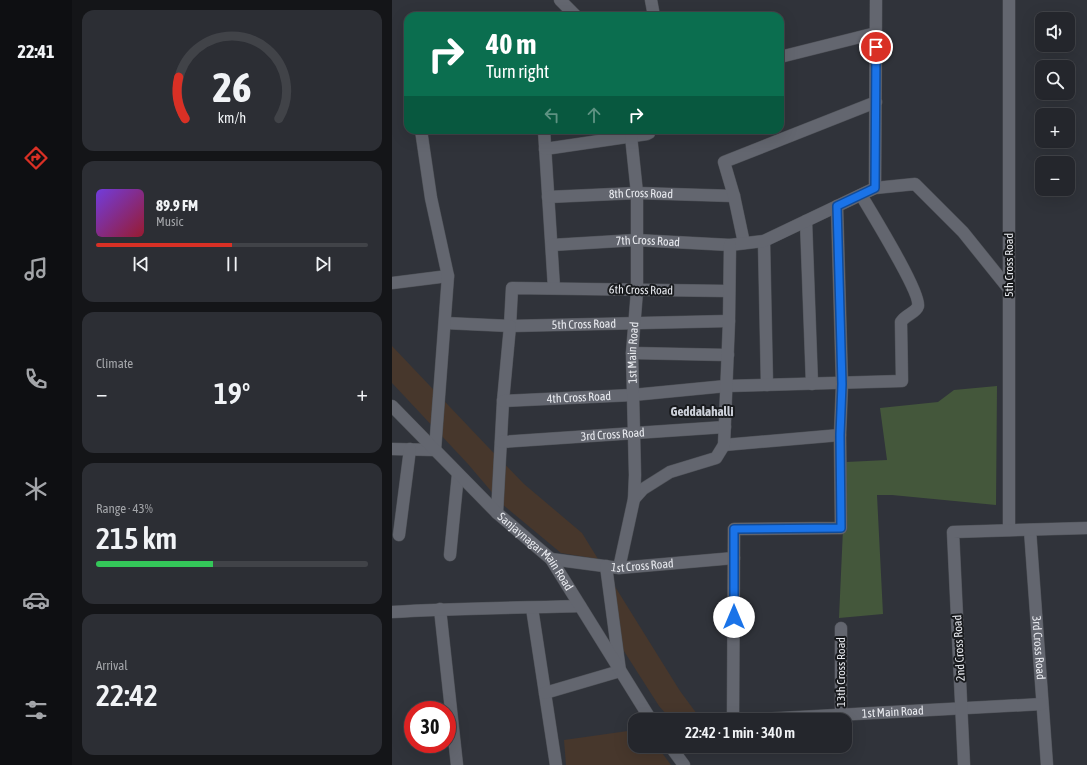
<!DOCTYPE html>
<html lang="en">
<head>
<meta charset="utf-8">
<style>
  :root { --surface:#24262c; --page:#2c2e34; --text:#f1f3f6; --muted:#a3a5a9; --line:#414348; --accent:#d93025 }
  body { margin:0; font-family:"Asap Condensed",sans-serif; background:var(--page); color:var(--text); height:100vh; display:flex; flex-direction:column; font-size:15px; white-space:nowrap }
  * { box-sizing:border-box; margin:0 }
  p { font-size:13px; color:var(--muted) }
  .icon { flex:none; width:22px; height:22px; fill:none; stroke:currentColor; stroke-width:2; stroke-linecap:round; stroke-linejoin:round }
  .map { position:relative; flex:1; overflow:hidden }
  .side { display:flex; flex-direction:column; gap:10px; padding:10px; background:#141518; width:320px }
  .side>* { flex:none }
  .banner { position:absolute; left:12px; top:12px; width:380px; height:122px; border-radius:12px; box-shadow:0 4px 16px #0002,0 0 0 1px var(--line); background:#0b6e4f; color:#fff; overflow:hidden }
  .buttons { position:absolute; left:643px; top:12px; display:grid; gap:8px }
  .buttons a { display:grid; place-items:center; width:40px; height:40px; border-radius:8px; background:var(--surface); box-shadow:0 4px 16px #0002,0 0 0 1px var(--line); font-size:20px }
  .speed { position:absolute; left:12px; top:701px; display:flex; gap:8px; font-size:20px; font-weight:700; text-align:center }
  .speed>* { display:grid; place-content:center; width:52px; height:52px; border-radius:50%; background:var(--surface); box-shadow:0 4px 16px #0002,0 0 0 1px var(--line); line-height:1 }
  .speed .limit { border:6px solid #d22; background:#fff; color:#111 }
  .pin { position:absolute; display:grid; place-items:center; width:34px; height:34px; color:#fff; margin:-17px; border:2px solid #fff; border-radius:50%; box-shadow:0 1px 4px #0007 }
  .me { position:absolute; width:44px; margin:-22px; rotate:0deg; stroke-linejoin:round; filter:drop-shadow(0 0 3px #0008) }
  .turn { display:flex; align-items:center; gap:14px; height:84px; padding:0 16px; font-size:18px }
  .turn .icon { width:52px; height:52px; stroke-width:2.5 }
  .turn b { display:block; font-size:28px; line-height:34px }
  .lanes { display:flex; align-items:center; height:38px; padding:0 16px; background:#0003; justify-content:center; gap:20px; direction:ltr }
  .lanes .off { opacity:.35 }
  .big { font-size:30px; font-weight:600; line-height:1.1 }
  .side .card { flex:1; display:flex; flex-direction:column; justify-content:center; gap:6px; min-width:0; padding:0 14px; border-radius:12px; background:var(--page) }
  .side .dial { align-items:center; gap:0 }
  .dial svg { height:104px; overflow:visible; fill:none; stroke:var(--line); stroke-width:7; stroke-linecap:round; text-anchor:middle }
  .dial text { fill:var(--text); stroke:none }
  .song { display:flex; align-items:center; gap:12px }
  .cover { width:48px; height:48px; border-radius:6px; background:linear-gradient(135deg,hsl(260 70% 55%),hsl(350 70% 35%)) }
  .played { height:4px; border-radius:2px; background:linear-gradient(90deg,var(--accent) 50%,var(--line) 50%) }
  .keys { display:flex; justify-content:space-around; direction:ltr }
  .heat { display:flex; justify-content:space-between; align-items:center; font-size:22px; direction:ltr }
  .charge { height:6px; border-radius:3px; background:linear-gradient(90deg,#34c759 43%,var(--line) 0) }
  .trip { position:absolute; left:236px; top:713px; width:224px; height:40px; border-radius:12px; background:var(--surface); box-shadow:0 4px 16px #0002,0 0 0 1px var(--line); font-weight:600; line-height:40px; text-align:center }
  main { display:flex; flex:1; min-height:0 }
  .dock { display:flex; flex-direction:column; width:72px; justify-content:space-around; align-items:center; background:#0e0f12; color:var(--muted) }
  .dock .icon { width:28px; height:28px }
  .dock .current { color:var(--accent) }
  .dock b { font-size:18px; color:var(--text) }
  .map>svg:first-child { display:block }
</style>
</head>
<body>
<main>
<nav class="dock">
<b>22:41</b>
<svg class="icon current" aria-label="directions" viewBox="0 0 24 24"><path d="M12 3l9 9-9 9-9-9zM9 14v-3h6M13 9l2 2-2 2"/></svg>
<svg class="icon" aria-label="music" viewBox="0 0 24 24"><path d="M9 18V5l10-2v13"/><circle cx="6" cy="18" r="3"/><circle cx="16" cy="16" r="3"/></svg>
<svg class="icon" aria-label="phone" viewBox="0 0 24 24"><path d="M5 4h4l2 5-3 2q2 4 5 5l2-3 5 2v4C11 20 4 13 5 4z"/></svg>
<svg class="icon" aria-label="climate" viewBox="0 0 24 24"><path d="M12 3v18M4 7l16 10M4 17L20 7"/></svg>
<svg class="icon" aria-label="car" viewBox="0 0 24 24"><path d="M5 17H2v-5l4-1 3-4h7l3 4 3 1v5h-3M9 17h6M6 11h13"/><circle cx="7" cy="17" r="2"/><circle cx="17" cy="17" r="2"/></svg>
<svg class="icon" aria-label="filters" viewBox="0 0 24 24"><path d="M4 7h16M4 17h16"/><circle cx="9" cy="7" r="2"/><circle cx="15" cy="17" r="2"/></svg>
</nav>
<section class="side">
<div class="card dial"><svg viewBox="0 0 100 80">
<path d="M14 69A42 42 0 1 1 86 69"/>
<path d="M14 69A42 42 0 0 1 9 37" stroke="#d93025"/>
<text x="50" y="56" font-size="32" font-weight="700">26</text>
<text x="50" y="72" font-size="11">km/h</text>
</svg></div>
<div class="card">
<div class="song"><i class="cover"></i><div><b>89.9 FM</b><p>Music</p></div></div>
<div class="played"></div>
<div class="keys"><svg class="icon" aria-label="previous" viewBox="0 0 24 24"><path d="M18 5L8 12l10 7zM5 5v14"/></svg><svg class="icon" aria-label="pause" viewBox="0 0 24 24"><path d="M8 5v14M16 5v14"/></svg><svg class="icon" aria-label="next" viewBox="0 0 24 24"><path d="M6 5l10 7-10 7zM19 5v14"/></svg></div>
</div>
<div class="card"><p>Climate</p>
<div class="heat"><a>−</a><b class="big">19°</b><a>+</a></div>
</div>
<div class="card"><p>Range · 43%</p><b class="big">215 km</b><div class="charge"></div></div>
<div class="card"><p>Arrival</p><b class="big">22:42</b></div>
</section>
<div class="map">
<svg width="695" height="765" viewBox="0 0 695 765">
  <rect width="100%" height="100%" fill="#30333a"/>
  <path fill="#47372c" d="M0,346L95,446L132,484L190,533L206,559L169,553L110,504L76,464L0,383Z
    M222,585L288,691L305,714L275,715L267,706L230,648Z
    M243,730V746H265L279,765H174L172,740Z"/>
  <path fill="#44573b" d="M605,386L604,505L500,495H485L491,614L447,618L454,462L495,460L488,408L546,402L562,390Z"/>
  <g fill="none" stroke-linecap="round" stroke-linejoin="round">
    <defs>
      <g id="street">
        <path d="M168,0L184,16"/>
        <path d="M259,0L262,16"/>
        <path d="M617,0V530"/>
        <path d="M388,57L484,33"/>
        <path d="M152,130L162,288"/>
        <path d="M153,149L255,134L257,133V130"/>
        <path d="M483,188L484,0"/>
        <path id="s1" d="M156,197L245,193L342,196"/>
        <path d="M414,221L420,384"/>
        <path d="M372,241L375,385"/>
        <path d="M352,243L342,196L332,162L484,102"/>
        <path id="s2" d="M160,245L244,240L338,245L372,241L483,188L523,184L571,232L616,288"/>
        <path d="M0,283L56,276"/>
        <path id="s3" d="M337,291L120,288L118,326L337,321"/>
        <path d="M53,323L118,326L111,401L105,513"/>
        <path d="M240,353L336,355"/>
        <path id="s4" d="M111,401L241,395L334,386L510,381L509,322C514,314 524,313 526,306C529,293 479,212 469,195"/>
        <path id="s5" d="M109,442L333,427"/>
        <path d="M332,445L448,435"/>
        <path d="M0,449L43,450L56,276L39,198L29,130"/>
        <path d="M242,499L251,489L278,472L324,458L332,445L337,321L338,245"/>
        <path id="s6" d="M638,530L655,765"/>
        <path d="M7,535L18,449"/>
        <path d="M58,555L66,474"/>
        <path id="s7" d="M159,559L227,568L342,558"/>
        <path id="s8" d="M227,568L242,499L243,475L240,353L245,291V193L239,136"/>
        <path d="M140,608L164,765"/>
        <path d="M48,609L65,765"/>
        <path d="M0,612C62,608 125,608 188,606"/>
        <path d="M449,628V715"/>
        <path d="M153,693L228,671L214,566"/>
        <path d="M341,720L342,529L449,528L448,435L450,384L445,206"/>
        <path id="s9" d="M351,720L650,704"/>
        <path d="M572,765L561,532L695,528"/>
      </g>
      <g id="secondary">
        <path id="s10" d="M0,406L105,513L159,559L259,720"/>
        <path d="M278,746L292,765"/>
      </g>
    </defs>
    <use href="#street" stroke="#4e5157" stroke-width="13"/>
    <use href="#secondary" stroke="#4e5157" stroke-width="13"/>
    <use href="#street" stroke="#63666f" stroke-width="12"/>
    <use href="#secondary" stroke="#63666f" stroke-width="12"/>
  </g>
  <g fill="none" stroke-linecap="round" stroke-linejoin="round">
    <defs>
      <path id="route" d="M342,617V529L449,528L448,435L450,384L445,206L483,188L484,47"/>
    </defs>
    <use href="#route" stroke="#114b97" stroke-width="10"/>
    <use href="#route" stroke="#1a73e8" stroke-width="7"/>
  </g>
  <g text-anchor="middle" stroke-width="4" stroke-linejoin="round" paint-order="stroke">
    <g font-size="12" fill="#e8eaef" stroke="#191b1e">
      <text dy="4" stroke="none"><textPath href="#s1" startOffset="93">8th Cross Road</textPath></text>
      <text dy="4" stroke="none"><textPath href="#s2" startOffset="96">7th Cross Road</textPath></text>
      <text transform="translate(617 265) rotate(-90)" y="4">5th Cross Road</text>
      <text transform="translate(249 290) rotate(1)" y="4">6th Cross Road</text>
      <text dy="4" stroke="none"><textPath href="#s3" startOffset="329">5th Cross Road</textPath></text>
      <text dy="4" stroke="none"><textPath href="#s8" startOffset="217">1st Main Road</textPath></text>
      <text dy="4" stroke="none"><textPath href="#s4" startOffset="76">4th Cross Road</textPath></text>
      <text dy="4" stroke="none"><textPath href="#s5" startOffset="112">3rd Cross Road</textPath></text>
      <text dy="4" stroke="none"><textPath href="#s10" startOffset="205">Sanjaynagar Main Road</textPath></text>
      <text dy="4" stroke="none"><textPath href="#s7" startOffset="92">1st Cross Road</textPath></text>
      <text dy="4" stroke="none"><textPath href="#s6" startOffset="118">3rd Cross Road</textPath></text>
      <text transform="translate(567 648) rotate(-93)" y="4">2nd Cross Road</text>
      <text transform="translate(449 672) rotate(-90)" y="4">13th Cross Road</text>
      <text dy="4" stroke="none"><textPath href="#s9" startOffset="150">1st Main Road</textPath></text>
    </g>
    <g font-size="13" font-weight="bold" fill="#cdd1da" stroke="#191b1e">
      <text x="310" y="416">Geddalahalli</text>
    </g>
  </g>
</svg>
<div class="buttons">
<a><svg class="icon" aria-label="sound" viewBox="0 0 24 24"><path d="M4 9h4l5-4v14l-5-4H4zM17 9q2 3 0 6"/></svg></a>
<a><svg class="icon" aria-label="search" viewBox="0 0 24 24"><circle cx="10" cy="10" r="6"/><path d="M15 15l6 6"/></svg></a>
<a>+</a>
<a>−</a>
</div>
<div class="speed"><div class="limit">30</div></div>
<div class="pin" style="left:484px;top:47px;background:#d93025"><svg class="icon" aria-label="arrive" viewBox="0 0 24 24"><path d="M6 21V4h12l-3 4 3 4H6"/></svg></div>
<svg class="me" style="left:342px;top:617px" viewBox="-20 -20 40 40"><circle r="19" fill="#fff"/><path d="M0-13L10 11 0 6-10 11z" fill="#1a73e8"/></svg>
<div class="trip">22:42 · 1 min · 340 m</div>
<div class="banner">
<div class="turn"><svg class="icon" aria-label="right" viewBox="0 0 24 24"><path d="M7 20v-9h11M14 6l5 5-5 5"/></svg><div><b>40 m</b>Turn right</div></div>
<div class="lanes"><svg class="icon off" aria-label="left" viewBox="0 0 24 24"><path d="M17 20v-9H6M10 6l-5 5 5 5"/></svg><svg class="icon off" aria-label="ahead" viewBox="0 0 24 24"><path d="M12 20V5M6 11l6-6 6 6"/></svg><svg class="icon" aria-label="right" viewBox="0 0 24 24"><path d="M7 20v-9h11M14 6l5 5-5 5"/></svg></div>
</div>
</div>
</main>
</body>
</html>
